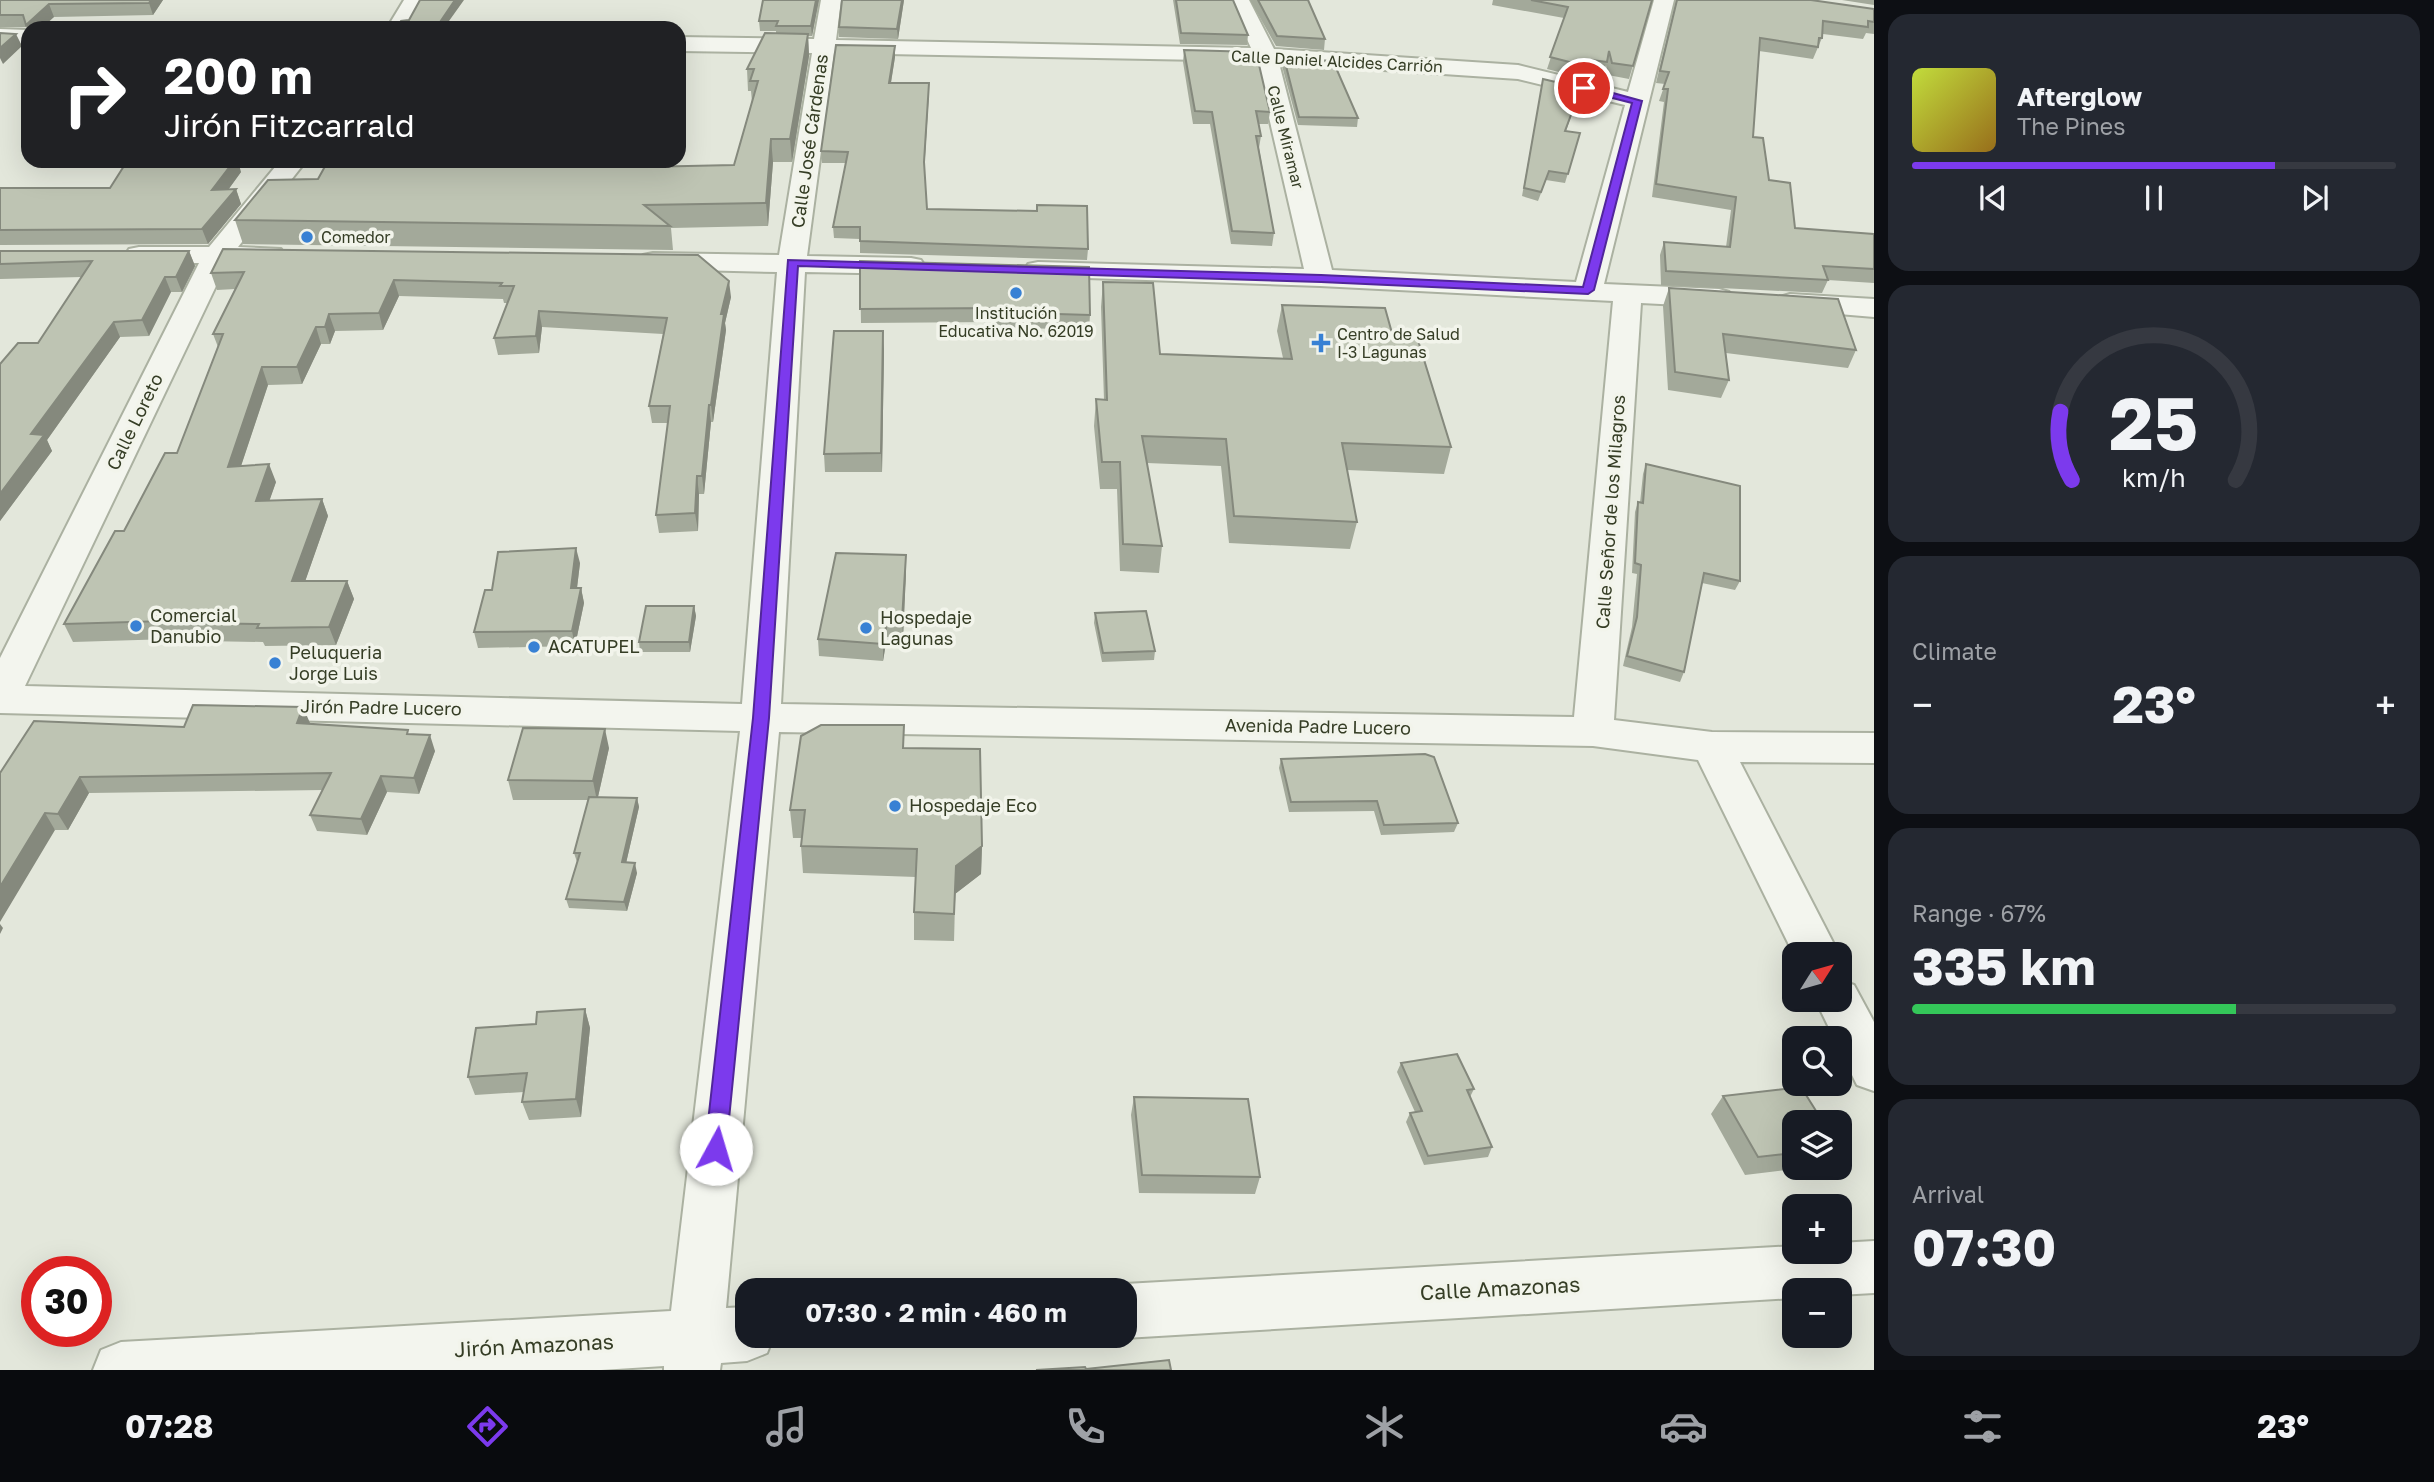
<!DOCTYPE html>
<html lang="en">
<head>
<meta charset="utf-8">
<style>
  :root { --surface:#171b24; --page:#242831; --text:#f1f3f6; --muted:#9ea1a6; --line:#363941; --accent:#7c3aed }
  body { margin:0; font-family:"Golos Text",sans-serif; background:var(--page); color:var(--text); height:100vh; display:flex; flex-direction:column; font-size:26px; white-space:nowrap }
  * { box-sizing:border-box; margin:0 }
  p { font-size:23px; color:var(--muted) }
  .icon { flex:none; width:38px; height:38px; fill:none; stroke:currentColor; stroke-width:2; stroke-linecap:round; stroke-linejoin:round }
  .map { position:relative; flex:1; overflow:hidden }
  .sheet { display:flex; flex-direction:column; gap:14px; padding:14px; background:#0d0f14; width:560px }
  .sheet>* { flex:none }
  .top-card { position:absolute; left:21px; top:21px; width:665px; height:147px; border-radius:21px; box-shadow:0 7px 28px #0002; background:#202124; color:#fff; overflow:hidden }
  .needle { width:46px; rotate:53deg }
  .fabs { position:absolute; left:1782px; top:942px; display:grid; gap:14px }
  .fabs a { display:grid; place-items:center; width:70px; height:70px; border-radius:14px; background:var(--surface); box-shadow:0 7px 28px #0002; font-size:35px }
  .speed { position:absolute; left:21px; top:1256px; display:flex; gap:14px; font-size:35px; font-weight:700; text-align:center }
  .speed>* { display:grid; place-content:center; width:91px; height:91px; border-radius:50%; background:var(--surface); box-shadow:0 7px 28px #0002; line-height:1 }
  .speed .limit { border:10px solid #d22; background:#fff; color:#111 }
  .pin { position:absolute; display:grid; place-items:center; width:60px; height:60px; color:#fff; margin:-30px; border:4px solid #fff; border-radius:50%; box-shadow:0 2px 7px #0007 }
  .me { position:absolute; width:77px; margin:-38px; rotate:6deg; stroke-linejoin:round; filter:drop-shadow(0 0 5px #0008) }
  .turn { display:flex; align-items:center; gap:24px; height:147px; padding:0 28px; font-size:32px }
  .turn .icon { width:91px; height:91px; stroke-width:2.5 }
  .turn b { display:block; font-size:49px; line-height:60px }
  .big { font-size:52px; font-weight:700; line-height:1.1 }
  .sheet .tile { flex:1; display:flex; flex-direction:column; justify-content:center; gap:10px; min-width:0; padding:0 24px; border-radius:21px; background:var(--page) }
  .sheet .dial { align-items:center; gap:0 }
  .dial svg { height:182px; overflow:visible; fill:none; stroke:var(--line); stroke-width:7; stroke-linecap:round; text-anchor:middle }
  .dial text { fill:var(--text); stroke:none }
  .song { display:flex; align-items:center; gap:21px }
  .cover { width:84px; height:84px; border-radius:10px; background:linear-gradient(135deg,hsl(70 70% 55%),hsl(40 70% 35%)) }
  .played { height:7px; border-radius:4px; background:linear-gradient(90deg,var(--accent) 75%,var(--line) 75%) }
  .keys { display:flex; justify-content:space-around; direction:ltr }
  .heat { display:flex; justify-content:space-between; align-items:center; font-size:38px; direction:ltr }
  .charge { height:10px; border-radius:5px; background:linear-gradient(90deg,#34c759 67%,var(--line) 0) }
  .trip { position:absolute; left:735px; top:1278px; width:402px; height:70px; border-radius:21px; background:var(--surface); box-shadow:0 7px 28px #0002; font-weight:700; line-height:70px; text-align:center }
  .tab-bar { display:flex; height:112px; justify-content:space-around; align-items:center; background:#090b0e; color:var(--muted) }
  .tab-bar .icon { width:49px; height:49px }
  .tab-bar .current { color:var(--accent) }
  .tab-bar b { font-size:32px; color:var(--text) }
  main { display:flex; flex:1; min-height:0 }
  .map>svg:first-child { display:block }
</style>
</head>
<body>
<main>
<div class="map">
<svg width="1874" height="1370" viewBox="0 0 1874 1370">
  <rect width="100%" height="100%" fill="#e3e7db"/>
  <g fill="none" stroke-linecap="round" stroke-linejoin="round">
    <defs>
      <path id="minor" d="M404,0H424L409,28H387Z
        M821,0H841L836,40L1251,48L1229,0H1249L1274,49L1518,65L1628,92L1654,0H1674L1604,284L1719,289L1729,292L1733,298L1729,304L1719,307L1641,303L1614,720L1712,732L1874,733V763L1740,762L1839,954L1794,955L1698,760L1593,746L779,732L726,1308L747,1307V1335H774L767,1353L747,1361L721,1363L720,1370H664V1366L601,1370H93L101,1350L121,1342L671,1311L740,731L0,713V658L199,263H139L129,261L125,255L129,249L139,247H209L280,161H306L238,247L281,249L285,255L281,261L227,263L25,686L742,704L777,272L653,269L643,267L639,261L643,255L653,253L779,255L812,53L679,51V37L814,39ZM834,53L1256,61L1304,269L1038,262L1028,264L1024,270L1028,276L1320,286L1613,301L1574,717L781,704L805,272L911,274L921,272L925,266L921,260L911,258L807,256ZM1279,63L1518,79L1625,105L1576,282L1332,270Z
        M0,29L28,30V44L0,43Z
        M1790,294L1874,299V317L1780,309L1776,303L1780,297Z
        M1839,980L1854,985L1874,1022V1091L1857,1085L1839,1049V1038H1834L1815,999H1839Z
        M1874,1241V1293L1839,1295V1290H1794V1298L1125,1338L1119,1335H1125V1290H1111L1125,1284L1794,1246V1251H1839V1243Z"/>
    </defs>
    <use href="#minor" stroke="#abb1a1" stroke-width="4"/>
    <use href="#minor" fill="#f3f5ee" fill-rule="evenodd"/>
  </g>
  <path fill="#a3a99a" d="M0,0H163L153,15L54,17L26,27H0Z
    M819,0L812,36H808L809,56L792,162H773L768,226L671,228L673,250L243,244L235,220L318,179L328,161H641L645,167L734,165L752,102L751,91H748L747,69L776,34V31H760L759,21Z
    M904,0L898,39L839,37V27Z
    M1173,0H1233L1248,35L1247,45L1180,44Z
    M1250,0H1308L1325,39L1324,50L1276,46Z
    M1493,0H1652L1629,79L1608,75L1606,65L1603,74L1589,72L1586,79L1547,69L1564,18L1492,5Z
    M1676,0H1811L1874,9V34L1866,33L1863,39L1823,34L1822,38L1813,59L1759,51L1753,137L1769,180L1795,228L1874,234V283L1828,280L1822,293L1661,285L1660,255L1664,242L1726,247L1731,210L1652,197L1664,102L1659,101L1665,84L1656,83Z
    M1842,0H1874V5Z
    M895,46V57L891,83H929L924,168L927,209L1088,249L1087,260L860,253V239L834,238L833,227L846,163H822L821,151Z
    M1184,50L1270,112L1268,124H1258L1261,136L1259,148L1274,233L1272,246L1231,244L1210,124H1193L1183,62Z
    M1284,58L1358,118L1357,127L1298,125L1282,66Z
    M1543,79L1581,88L1566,131L1580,133L1565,183L1546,180L1538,201L1522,196Z
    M241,172L228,190L236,189L241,204L208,244L0,245V188H110Z
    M223,249L731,297L725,323L726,330L713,422H711L704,494H699L698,531L659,533L656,515L668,423H652L649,406L663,334L542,327L539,353L498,355L494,338L508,303H504L503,299L399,296L383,330L335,331L330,344H321L302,384L268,385L241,466L276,482L269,501L322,499L328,516L305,581H347L354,599L336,645L265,646L263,642L204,641L203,638L73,642L64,624L124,531L177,453L218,347L213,334L235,289L217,290L211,273Z
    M0,251H189L195,266L182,292H171L149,336L120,337L47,440L52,451L0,521V364L38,343L82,277L0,279Z
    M860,261L1090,315L1089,330L995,327V322L861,323Z
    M1103,282L1160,354L1283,358L1277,331L1282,305L1392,333L1451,447L1444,474L1347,470L1357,522L1350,549L1229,543L1221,466L1147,463L1162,546L1159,573L1120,571L1117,489H1100L1094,426L1096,399L1104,400L1101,307Z
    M1669,288L1856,350L1848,368L1726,353L1729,380L1721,398L1668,390L1663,306Z
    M884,349L882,472H825L824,454Z
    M1646,464L1740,581L1735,590L1702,583L1684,672L1680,682L1623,666L1632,627L1637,574L1632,573L1635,512L1638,502L1640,503L1643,474Z
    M580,563L577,588H581L584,603L575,646L478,648L474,632L492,590Z
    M906,572L903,638L887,637L883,661L819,656L818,639Z
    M694,606L696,616L690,652H640L639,642Z
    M1095,613L1155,651L1154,660L1102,662L1094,623Z
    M310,723L309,724L409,734L435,751L419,794L387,792L367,835L317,831L310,815L323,790L89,793L68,830H55L0,773L184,727Z
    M904,725V748L982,846L981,874L955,894L954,941L914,940V912L916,877L803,873L801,846L802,838H793L790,810Z
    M609,748L598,797L637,798L639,807L626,863L637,873L627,911L569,908L566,899L577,862L574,853L588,800H513L508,780Z
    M1281,759L1458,823L1454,832L1381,835L1374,811L1289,812L1279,768Z
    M585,1009L590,1028L581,1117L529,1120L522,1102L524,1092L475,1095L468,1077L536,1024Z
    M1401,1063L1474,1089L1470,1097L1492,1147L1488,1157L1424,1165L1406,1122L1410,1113L1415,1112L1397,1072Z
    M1723,1096L1794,1122V1167H1809L1745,1175L1711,1114Z
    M1134,1097L1260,1177L1255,1194L1139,1193L1131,1115Z"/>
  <path fill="#85897d" d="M151,0H163L153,15L149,3Z
    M455,0H464L444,28H436Z
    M816,0H819L812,36L811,26Z
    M902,0H904L898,39L897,29Z
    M49,4L54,17L42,28H28V32L26,25Z
    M16,34L22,46L3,64L0,58V48Z
    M808,34L809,56L792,162L790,139Z
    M895,46V57L889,94V83Z
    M929,83V93L924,173V162Z
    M771,139L773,162L768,226L766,203Z
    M234,161H238L241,172L217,205L212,190Z
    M236,189L241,204L208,244L202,229Z
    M189,251L195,266L182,292L176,277Z
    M165,277L171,292L149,336L142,320Z
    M394,280L399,296L383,330L379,313Z
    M729,281L731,297L725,323L726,330L713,422L711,405L721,314Z
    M539,311L542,327L539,353L536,336Z
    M329,314L335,331L330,344L325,327Z
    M114,322L120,337L47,440L52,451L0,521V494L31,434Z
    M316,327L321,344L302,384L297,367Z
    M883,331L884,349L882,472L881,453Z
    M262,367L268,385L235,484L228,467Z
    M709,405L711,422L704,494L702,476Z
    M269,464L276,482L263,519L256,501Z
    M697,476L699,494L698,531L695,513Z
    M322,499L328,516L299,599L292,581Z
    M576,548L580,563L575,604L571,588Z
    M906,555V572L903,638L902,620Z
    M347,581L354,599L336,645L329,627Z
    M581,588L584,603L575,646L572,631Z
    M694,606L696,616L690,652L689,642Z
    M887,620V637L883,661V644Z
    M303,707L310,723L304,740L297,723Z
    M605,729L609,748L597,801L593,781Z
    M430,735L435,751L419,794L414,778Z
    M381,776L387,792L367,835L361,819Z
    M80,777L89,793L68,830L58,814Z
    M637,798L639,807L624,872L622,862Z
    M45,813L55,830L0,922V887Z
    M982,846L981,874L955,894L954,941L956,866Z
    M635,863L637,873L627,911L624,902Z
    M0,924L3,928L0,934Z
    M585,1009L590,1028L581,1117L576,1099Z"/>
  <path fill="#bec4b3" stroke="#85897d" stroke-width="2" d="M0,0H151L149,3L49,4L26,25L23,15H0Z
    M420,0H455L436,28H397L401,21L409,20Z
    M763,0H816L811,26H776L778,21H759Z
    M842,0H902L897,29L839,27Z
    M1176,0H1233L1248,35L1181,33Z
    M1258,0H1308L1325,39L1277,36Z
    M1531,0H1652L1633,66L1612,63L1609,51L1607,62L1592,60L1589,67L1550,57L1568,7Z
    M1677,0H1811L1874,9V22L1868,21V27L1823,21L1822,38H1819L1818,47L1760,38L1753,137L1763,138L1769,180L1790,183L1795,228L1874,234V269L1823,266L1828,280L1666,271L1664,242L1730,247L1736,197L1656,184L1668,89H1663L1669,72L1660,71Z
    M0,33L16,34L0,48Z
    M765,33L808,34L790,139H771L766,203L644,205L670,226L235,220L268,180L318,179L328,161H636L635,162H644L642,167L734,165L758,81H750L754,69H747Z
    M836,45L895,46L889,83H929L924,162L927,209L1037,211V205L1087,206L1088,249L860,241V227H833L848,152L821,151Z
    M1184,50L1256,52L1270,112L1256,111L1261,136H1256L1274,233L1232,231L1212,112L1195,111Z
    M1284,58L1333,61L1358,118L1299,117Z
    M1543,79L1581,88L1565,131L1580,133L1568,174L1549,171L1541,192L1524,188Z
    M183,161H234L212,190L236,189L202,229L0,230V188H110L124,166L180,165Z
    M223,249L698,255L729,281L721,314H724L711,405H709L702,476H697L695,513L656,515L670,406H649L667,318L539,311L536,336L494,338L514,286H500L502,283L394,280L379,313L329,314L325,327H316L297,367H262L228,467L269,464L256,501L322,499L292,581H347L329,627L257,628L259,624L196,623L198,620L64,624L115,531H124L165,453H177L223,334H213L244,272L211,273Z
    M0,251H189L176,277H165L142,320L114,322L31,434L44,435L0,494V364L18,343H38L92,261L0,264Z
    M860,261L1089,267L1090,315L995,312V308L860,309Z
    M1103,282L1153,283L1160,354L1292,359L1282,305L1385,308L1392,333L1416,334L1451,447L1342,443L1357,522L1234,516L1226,439L1142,436L1162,546L1123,544L1120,462H1102L1096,399L1107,400Z
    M1669,288L1838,299L1856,350L1723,334L1729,380L1675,372Z
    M834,331H883L881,453L824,454Z
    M1646,464L1740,486V581L1704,573L1684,672L1627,656L1637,617L1641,565L1635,563L1638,502L1643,503Z
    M576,548L571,588H581L572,631L474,632L485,590H492L498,552Z
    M836,553L906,555L902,620H887L883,644L818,639Z
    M646,606H694L689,642H639Z
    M1146,611L1155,651L1103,653L1095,613Z
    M193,705L303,707L297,723L408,730L407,734L430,735L414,778L381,776L361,819L310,815L331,773L80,777L58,814L45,813L0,887V773L34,721L184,727Z
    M821,725H904L903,748L980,749L982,846L956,866L954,914L914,912L917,849L801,846L805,810H790L801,736Z
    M523,728L605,729L593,781L508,780Z
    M1425,754L1434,757L1458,823L1384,825L1377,801L1291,802L1281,759Z
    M589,797L637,798L622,862L635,863L624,902L566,899L580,853H574Z
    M585,1009L576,1099L522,1102L527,1073L468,1077L476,1028L536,1024L537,1012Z
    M1457,1054L1474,1089L1467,1090L1492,1147L1428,1156L1410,1113L1422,1111L1401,1063Z
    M1801,1087L1823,1122H1794V1153L1758,1157L1723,1096Z
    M1134,1097L1248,1099L1260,1177L1142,1175Z
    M1169,1360L1171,1370H1036L1085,1367L1086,1369Z"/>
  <path fill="#7c3aed" stroke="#51269a" stroke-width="2" d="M1584,85L1642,101L1594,290L1588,294L1321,282L798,266L769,718L726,1149L723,1155L716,1158L708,1155L705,1149L753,718L788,260L1321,275L1583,287L1632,103L1581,90V85Z"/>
  <g fill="#3881d4" stroke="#f2f4eb" stroke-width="2.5">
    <circle cx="307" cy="237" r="7"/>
    <circle cx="1016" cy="293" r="7"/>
    <path d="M1317.5 332.5h7v7h7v7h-7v7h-7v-7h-7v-7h7z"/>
    <circle cx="136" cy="626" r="7"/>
    <circle cx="866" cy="628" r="7"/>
    <circle cx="534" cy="647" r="7"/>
    <circle cx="275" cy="663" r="7"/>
    <circle cx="895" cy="806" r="7"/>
  </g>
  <g text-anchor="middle" stroke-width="7" stroke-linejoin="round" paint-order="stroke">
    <g font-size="16" fill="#353d25" stroke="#f2f4eb">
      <text transform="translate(1337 61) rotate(3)" y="6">Calle Daniel Alcides Carrión</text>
      <text transform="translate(1286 137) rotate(76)" y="6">Calle Miramar</text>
    </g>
    <g font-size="16" fill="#353d25" stroke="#f2f4eb" text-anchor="start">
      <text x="321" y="243">Comedor</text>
      <text x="1016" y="319" text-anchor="middle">Institución<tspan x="1016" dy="18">Educativa No. 62019</tspan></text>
      <text x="1337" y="340">Centro de Salud<tspan x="1337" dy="18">I-3 Lagunas</tspan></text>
    </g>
    <g font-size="18" fill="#353d25" stroke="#f2f4eb">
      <text transform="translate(810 141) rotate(-82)" y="6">Calle José Cárdenas</text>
      <text transform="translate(135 422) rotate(-64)" y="6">Calle Loreto</text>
      <text transform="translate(1611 512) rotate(-86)" y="6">Calle Señor de los Milagros</text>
      <text transform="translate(381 708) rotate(1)" y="6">Jirón Padre Lucero</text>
      <text transform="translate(1318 727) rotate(1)" y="6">Avenida Padre Lucero</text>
    </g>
    <g font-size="18" fill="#353d25" stroke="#f2f4eb" text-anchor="start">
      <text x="150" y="622">Comercial<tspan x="150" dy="21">Danubio</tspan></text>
      <text x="880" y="624">Hospedaje<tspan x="880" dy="21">Lagunas</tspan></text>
      <text x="548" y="653">ACATUPEL</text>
      <text x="289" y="659">Peluqueria<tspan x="289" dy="21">Jorge Luis</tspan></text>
      <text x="909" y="812">Hospedaje Eco</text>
    </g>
    <g font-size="21" fill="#353d25" stroke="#f2f4eb">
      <text transform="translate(1500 1289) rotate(-3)" y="7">Calle Amazonas</text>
      <text transform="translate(534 1346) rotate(-3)" y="7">Jirón Amazonas</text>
    </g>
  </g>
</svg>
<div class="fabs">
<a><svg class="needle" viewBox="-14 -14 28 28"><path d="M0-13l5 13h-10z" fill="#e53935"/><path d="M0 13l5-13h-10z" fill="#9ea1a6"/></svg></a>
<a><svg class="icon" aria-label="search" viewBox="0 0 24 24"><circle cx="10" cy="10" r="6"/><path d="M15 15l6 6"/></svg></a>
<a><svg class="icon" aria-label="layers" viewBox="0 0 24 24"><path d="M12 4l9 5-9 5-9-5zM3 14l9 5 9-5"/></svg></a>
<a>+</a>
<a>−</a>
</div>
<div class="speed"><div class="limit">30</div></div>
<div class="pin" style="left:1584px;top:88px;background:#d93025"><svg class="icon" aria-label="arrive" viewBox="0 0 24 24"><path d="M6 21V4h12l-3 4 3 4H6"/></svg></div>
<svg class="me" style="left:716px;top:1149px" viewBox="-20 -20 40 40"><circle r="19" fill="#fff"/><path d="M0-13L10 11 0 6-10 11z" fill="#7c3aed"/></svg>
<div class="trip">07:30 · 2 min · 460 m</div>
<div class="top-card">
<div class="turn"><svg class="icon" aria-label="right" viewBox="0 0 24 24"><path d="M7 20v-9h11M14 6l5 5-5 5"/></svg><div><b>200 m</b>Jirón Fitzcarrald</div></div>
</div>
</div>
<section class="sheet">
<div class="tile">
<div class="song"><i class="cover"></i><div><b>Afterglow</b><p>The Pines</p></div></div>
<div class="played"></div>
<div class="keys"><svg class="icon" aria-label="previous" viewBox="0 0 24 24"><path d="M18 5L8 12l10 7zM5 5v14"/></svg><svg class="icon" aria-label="pause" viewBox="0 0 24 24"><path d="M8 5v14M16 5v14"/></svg><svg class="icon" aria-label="next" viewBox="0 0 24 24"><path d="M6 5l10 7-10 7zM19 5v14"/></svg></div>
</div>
<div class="tile dial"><svg viewBox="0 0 100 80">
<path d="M14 69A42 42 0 1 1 86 69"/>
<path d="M14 69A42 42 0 0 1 9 39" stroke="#7c3aed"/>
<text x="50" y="56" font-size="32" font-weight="700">25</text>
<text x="50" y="72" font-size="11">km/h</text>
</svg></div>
<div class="tile"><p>Climate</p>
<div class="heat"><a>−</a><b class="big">23°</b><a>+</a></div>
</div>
<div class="tile"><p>Range · 67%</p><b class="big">335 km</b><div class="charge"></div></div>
<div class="tile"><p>Arrival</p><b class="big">07:30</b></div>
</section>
</main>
<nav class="tab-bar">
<b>07:28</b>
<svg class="icon current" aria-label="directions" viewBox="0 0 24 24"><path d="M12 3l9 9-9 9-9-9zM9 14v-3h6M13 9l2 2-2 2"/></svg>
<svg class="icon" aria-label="music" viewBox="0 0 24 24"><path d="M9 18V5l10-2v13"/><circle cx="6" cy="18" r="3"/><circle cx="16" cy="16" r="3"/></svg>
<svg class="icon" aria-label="phone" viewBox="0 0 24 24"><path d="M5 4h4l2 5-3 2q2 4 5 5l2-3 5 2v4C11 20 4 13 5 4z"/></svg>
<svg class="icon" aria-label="climate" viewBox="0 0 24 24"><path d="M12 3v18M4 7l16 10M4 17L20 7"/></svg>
<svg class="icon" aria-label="car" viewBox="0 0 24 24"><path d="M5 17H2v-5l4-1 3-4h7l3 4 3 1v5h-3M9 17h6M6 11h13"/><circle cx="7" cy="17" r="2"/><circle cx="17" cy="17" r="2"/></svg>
<svg class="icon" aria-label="filters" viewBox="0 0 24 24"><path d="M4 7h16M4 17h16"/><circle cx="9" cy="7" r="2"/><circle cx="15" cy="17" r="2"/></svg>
<b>23°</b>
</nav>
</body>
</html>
